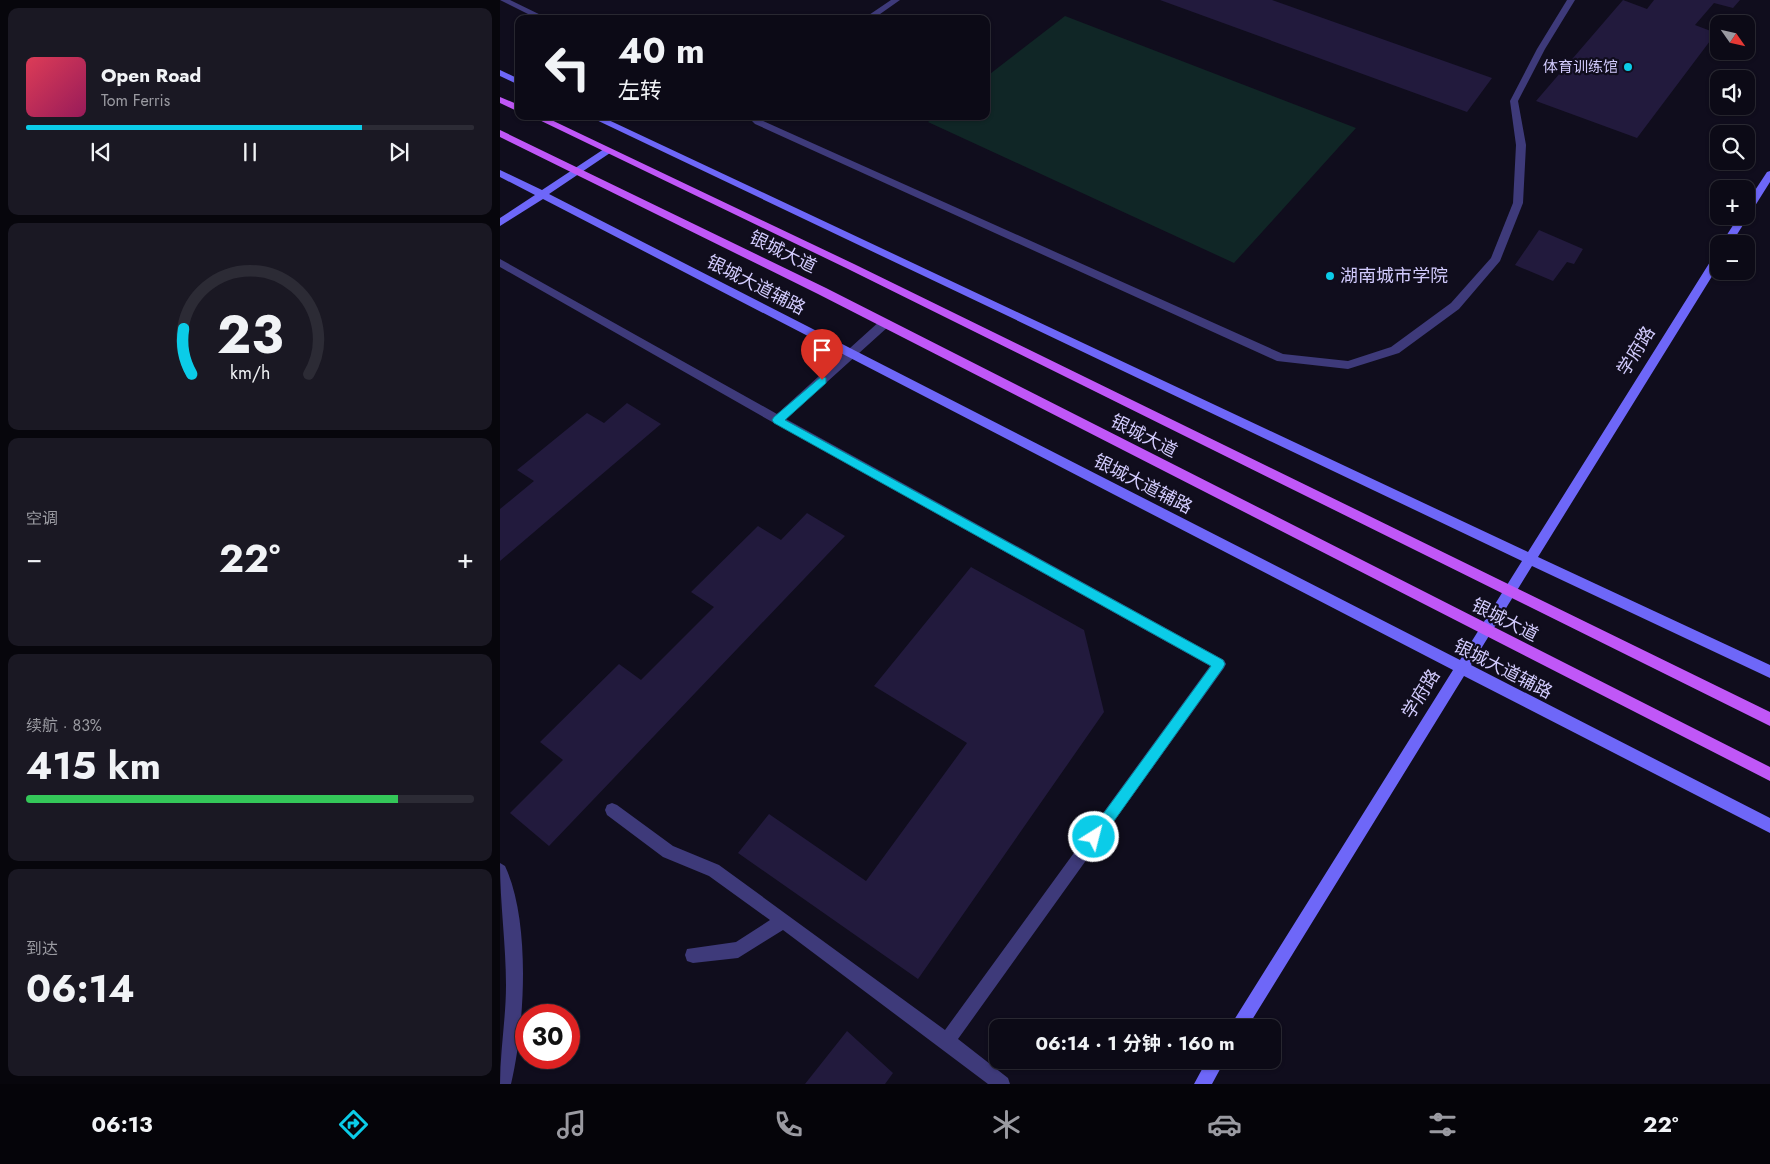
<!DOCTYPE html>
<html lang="zh">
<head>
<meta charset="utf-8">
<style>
  :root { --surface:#0c0a16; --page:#1a1823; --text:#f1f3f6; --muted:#9a9aa1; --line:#2c2b35; --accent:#0bcce8 }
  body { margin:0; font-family:Jost,"Noto Sans SC",sans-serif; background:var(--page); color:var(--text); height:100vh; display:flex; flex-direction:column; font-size:19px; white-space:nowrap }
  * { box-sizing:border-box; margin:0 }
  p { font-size:16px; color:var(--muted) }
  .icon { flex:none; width:28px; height:28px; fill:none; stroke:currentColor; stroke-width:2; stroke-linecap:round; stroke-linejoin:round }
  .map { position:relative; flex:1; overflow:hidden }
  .panel { display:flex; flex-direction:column; gap:8px; padding:8px; background:#07060c; width:500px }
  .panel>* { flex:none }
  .banner { position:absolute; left:15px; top:15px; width:475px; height:105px; border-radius:10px; box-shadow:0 1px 4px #0004,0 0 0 1px var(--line); background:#0c0a16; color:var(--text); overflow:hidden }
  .needle { width:32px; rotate:124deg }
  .fabs { position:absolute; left:1210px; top:15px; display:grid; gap:10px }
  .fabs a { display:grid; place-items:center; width:45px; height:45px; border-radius:10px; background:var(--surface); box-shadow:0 1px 4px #0004,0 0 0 1px var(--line); font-size:25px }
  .speed { position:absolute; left:15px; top:1004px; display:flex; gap:10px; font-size:25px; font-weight:700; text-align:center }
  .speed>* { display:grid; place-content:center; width:65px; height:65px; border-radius:50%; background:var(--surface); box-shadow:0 1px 4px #0004,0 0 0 1px var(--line); line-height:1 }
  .speed .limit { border:8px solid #d22; background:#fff; color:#111 }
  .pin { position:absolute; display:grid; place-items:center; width:42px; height:42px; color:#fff; margin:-51px -21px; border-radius:50% 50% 50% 0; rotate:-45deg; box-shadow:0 0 5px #0007 }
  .pin .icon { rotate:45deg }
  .me { position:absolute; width:55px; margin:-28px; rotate:36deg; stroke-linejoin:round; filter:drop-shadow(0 0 4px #0008) }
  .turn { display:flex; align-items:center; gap:18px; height:105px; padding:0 20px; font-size:22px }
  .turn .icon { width:65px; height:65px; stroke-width:2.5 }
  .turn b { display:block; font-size:35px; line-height:42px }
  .big { font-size:38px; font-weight:700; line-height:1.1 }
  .panel .tile { flex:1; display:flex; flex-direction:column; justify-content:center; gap:8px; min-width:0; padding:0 18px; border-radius:10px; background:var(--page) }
  .panel .dial { align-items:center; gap:0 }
  .dial svg { height:130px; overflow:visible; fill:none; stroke:var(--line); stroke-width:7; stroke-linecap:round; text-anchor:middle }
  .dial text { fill:var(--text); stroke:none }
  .song { display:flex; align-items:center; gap:15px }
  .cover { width:60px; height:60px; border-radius:8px; background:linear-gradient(135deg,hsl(350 70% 55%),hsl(330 70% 35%)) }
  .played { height:5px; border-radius:2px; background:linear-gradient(90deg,var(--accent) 75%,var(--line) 75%) }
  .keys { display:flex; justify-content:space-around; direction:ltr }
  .heat { display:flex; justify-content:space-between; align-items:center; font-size:28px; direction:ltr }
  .charge { height:8px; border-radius:4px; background:linear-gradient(90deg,#34c759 83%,var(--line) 0) }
  .trip { position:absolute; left:489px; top:1019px; width:292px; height:50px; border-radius:10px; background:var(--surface); box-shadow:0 1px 4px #0004,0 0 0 1px var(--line); font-weight:700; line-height:50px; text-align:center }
  .menu { display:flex; height:80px; justify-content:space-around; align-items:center; background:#050409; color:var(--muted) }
  .menu .icon { width:35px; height:35px }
  .menu .active { color:var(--accent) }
  .menu b { font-size:22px; color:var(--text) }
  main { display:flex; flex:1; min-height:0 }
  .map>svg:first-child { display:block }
</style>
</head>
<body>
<main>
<section class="panel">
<div class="tile">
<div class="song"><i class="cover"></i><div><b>Open Road</b><p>Tom Ferris</p></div></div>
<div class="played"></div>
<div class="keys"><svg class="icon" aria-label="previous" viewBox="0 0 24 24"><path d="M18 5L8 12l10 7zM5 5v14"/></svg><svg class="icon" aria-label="pause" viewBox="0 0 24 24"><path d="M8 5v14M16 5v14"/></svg><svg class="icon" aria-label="next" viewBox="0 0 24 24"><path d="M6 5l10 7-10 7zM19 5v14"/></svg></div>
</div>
<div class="tile dial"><svg viewBox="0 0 100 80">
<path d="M14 69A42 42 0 1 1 86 69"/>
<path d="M14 69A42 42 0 0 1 9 41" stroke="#0bcce8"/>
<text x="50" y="56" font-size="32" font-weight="700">23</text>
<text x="50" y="72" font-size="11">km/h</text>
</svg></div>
<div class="tile"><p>空调</p>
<div class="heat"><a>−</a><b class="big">22°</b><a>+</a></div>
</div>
<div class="tile"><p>续航 · 83%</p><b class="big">415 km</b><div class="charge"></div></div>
<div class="tile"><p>到达</p><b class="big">06:14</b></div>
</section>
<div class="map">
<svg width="1270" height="1084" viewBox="0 0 1270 1084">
  <rect width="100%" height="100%" fill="#100d1d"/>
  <path fill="#102626" d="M565,16L856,128L734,263L428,122L435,116H486V77Z"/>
  <path fill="#221a3d" d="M660,0H772L992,78L967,112Z
    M1123,0L1147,9L1154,0H1240L1233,8L1214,3L1195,25L1216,33L1137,138L1036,101Z
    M1039,230L1083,249L1074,264L1067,262L1053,281L1015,265Z
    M127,403L161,424L0,561V509L34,481L17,470L87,413L104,423Z
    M307,513L345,536L49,846L10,813L63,760L40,742L119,664L141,680L214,607L191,592L258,526L281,540Z
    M471,567L584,630L604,712L418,979L238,853L269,814L366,881L467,743L374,686Z
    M347,1031L393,1073L385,1084H305Z"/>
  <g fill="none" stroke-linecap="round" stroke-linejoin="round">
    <path fill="#3e3a7a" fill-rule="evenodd" d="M0,0H10L49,19H38Z
      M391,0H400L373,19H363Z
      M1067,0H1075L1045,49L1018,101L1026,145L1023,203L1000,261L959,309L899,353L848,369L777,361L255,124L247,116H257L261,120L783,354L848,361L891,347L951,303L991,258L1013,203L1016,145L1010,101L1037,49Z"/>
    <path fill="#3e3a7a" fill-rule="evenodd" d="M0,259L277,414L381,320H389L390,323L389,326L286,419L724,660L726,664L724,668L458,1039L508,1078L510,1084H488L283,930L238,958L193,963L187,961L185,955L187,949L236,942L270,920L209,876L163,857L107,815L105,810L107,805L112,803L117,805L173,846L219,865L445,1030L710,666L274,423L0,267Z
      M0,863L5,866C31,921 25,1025 11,1084H0C0,1051 6,1018 6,985C6,944 0,904 0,863Z"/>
    <path fill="#6e67f8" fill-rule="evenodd" d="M0,70L19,79V85L0,76Z
      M88,116H100L1028,552L1215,254L1219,253V265L1038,557L1270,665V678L1032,566L971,665L1270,818V833L964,676L747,1028H729L953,670L43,199L0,226V218L35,195L0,177V170L42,190L104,149H110V153L49,194L960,660L1022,561Z
      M1270,171V182L1231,244H1221L1239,216H1246V204L1267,172Z
      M707,1060H725L712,1084H694Z"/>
    <path fill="#c057f7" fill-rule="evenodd" d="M0,97L19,105V112L0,103Z
      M31,116H43L354,264L1270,712V726L346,268Z
      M0,130L326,288L1270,767V781L318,294L0,137Z"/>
  </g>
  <path fill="#0bcce8" stroke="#078597" d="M322,376L326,378V383L285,420L723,660L725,664L723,668L599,842L594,844L590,842L588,837L590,832L711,666L274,423L272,420L274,417Z"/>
  <g fill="#0bcce8" stroke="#100d1d" stroke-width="2">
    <circle cx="1128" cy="67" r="5"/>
    <circle cx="830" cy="276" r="5"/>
  </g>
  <g text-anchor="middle" stroke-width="4.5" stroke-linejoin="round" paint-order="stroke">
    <g font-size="15" fill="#d2cbfd" stroke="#100d1d" text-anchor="end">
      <text x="1118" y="72">体育训练馆</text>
    </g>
    <g font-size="18" fill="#d2cbfd" stroke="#100d1d">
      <text transform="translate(283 252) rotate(26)" y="6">银城大道</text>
      <text transform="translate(256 285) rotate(27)" y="6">银城大道辅路</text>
      <text transform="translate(1136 351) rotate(-58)" y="6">学府路</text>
      <text transform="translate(644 436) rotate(27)" y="6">银城大道</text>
      <text transform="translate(643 484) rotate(27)" y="6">银城大道辅路</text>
      <text transform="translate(1005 620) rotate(27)" y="6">银城大道</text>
      <text transform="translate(1003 669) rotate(27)" y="6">银城大道辅路</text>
      <text transform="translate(921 694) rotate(-58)" y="6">学府路</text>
    </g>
    <g font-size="18" fill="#d2cbfd" stroke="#100d1d" text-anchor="start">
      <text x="840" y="282">湖南城市学院</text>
    </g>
  </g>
</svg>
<div class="fabs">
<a><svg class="needle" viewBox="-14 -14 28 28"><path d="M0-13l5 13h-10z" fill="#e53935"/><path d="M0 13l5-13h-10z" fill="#9a9aa1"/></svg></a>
<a><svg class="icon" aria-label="sound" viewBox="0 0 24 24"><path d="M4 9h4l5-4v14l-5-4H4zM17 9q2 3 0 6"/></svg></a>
<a><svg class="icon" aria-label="search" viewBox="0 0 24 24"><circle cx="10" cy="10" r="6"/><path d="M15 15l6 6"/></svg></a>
<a>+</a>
<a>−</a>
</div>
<div class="speed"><div class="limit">30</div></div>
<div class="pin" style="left:322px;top:380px;background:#d93025"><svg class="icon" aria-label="arrive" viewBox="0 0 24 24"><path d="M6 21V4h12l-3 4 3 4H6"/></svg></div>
<svg class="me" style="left:594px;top:837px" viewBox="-20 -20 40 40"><circle r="17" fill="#0bcce8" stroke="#fff" stroke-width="3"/><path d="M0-11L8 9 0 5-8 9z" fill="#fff"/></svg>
<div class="trip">06:14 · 1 分钟 · 160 m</div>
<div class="banner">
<div class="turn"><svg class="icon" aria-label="left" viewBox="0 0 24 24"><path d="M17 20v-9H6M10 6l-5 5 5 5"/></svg><div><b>40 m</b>左转</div></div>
</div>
</div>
</main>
<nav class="menu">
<b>06:13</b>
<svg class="icon active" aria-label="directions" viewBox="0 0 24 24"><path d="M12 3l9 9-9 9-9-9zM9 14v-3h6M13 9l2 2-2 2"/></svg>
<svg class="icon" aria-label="music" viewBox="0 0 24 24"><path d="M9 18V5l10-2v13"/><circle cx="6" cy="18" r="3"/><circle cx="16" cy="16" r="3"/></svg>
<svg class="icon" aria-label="phone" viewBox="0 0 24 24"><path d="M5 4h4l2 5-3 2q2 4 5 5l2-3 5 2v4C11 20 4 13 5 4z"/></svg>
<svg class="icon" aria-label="climate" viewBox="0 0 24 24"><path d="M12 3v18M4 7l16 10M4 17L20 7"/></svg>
<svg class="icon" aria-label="car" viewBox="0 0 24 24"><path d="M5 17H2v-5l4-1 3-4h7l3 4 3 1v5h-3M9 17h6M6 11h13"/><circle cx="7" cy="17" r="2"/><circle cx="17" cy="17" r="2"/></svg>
<svg class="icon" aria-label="filters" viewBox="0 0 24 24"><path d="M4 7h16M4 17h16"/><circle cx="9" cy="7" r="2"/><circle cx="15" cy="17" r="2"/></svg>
<b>22°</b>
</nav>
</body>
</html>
